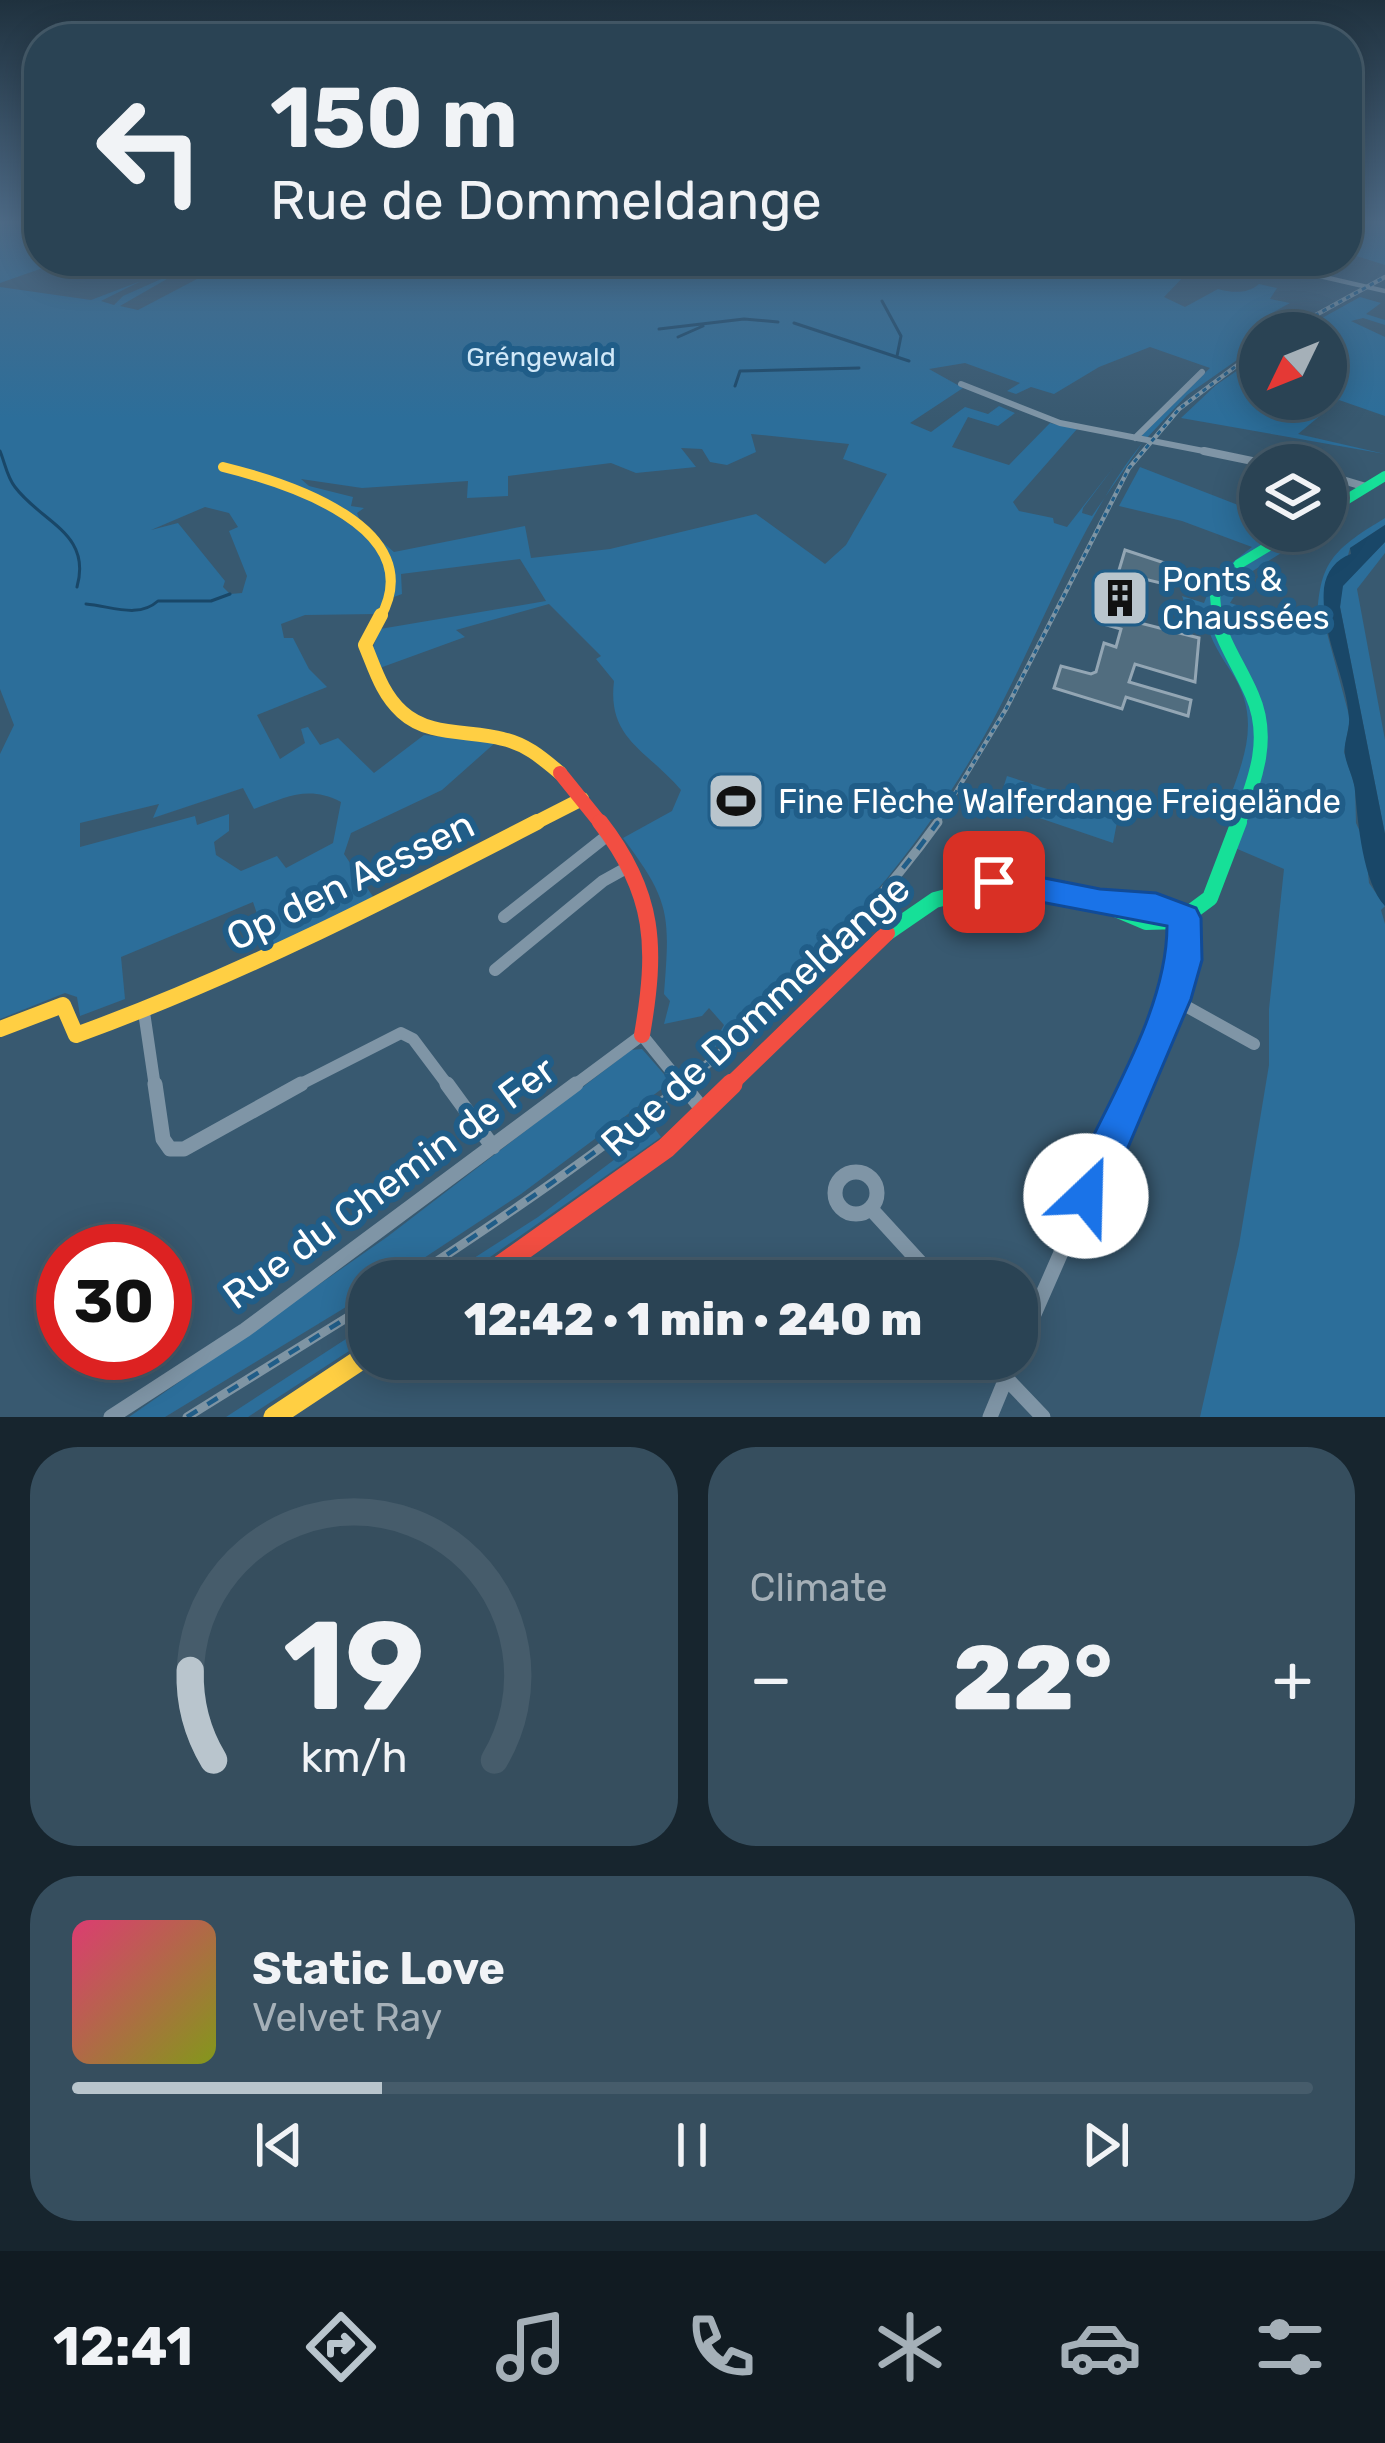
<!DOCTYPE html>
<html lang="en">
<head>
<meta charset="utf-8">
<style>
  :root { --surface:#2a4354; --page:#364e5e; --text:#f1f3f6; --muted:#a5b0b8; --line:#465c6b; --accent:#b9c5cd }
  body { margin:0; font-family:Rubik,sans-serif; background:var(--page); color:var(--text); height:100vh; display:flex; flex-direction:column; font-size:45px; white-space:nowrap }
  * { box-sizing:border-box; margin:0 }
  p { font-size:39px; color:var(--muted) }
  .icon { flex:none; width:66px; height:66px; fill:none; stroke:currentColor; stroke-width:2; stroke-linecap:round; stroke-linejoin:round }
  .map { position:relative; height:1417px; overflow:hidden }
  .drawer { display:flex; flex-direction:column; gap:30px; padding:30px; background:#17252e; flex:1 }
  .drawer>* { flex:none }
  .banner { position:absolute; left:24px; top:24px; width:1338px; height:252px; border-radius:48px; box-shadow:0 6px 30px #0003,0 0 0 3px var(--line); background:#2a4354; color:var(--text); overflow:hidden }
  .needle { width:78px; rotate:227deg }
  .fabs { position:absolute; left:1239px; top:312px; display:grid; gap:24px }
  .fabs a { display:grid; place-items:center; width:108px; height:108px; border-radius:50%; background:var(--surface); box-shadow:0 6px 30px #0003,0 0 0 3px var(--line); font-size:60px }
  .speed { position:absolute; left:36px; top:1224px; display:flex; gap:24px; font-size:60px; font-weight:700; text-align:center }
  .speed>* { display:grid; place-content:center; width:156px; height:156px; border-radius:50%; background:var(--surface); box-shadow:0 6px 30px #0003,0 0 0 3px var(--line); line-height:1 }
  .speed .limit { border:18px solid #d22; background:#fff; color:#111 }
  .pin { position:absolute; display:grid; place-items:center; width:102px; height:102px; color:#fff; margin:-51px; border-radius:24px; box-shadow:0 6px 18px #0006 }
  .me { position:absolute; width:132px; margin:-66px; rotate:24deg; stroke-linejoin:round; filter:drop-shadow(0 0 9px #0008) }
  .turn { display:flex; align-items:center; gap:42px; height:252px; padding:0 48px; font-size:54px }
  .turn .icon { width:156px; height:156px; stroke-width:2.5 }
  .turn b { display:block; font-size:84px; line-height:102px }
  .big { font-size:90px; font-weight:800; line-height:1.1 }
  .drawer .card { flex:1; display:flex; flex-direction:column; justify-content:center; gap:18px; min-width:0; padding:0 42px; border-radius:48px; background:var(--page) }
  .drawer .dial { align-items:center; gap:0 }
  .dial svg { height:312px; overflow:visible; fill:none; stroke:var(--line); stroke-width:7; stroke-linecap:round; text-anchor:middle }
  .dial text { fill:var(--text); stroke:none }
  .song { display:flex; align-items:center; gap:36px }
  .cover { width:144px; height:144px; border-radius:18px; background:linear-gradient(135deg,hsl(340 70% 55%),hsl(70 70% 35%)) }
  .played { height:12px; border-radius:6px; background:linear-gradient(90deg,var(--accent) 25%,var(--line) 25%) }
  .keys { display:flex; justify-content:space-around; direction:ltr }
  .heat { display:flex; justify-content:space-between; align-items:center; font-size:66px; direction:ltr }
  .drawer .tiles { flex:1; display:grid; gap:30px; grid-template-columns:1fr 1fr }
  .card:last-child { grid-column:span 2 }
  .trip { position:absolute; left:348px; top:1260px; width:690px; height:120px; border-radius:48px; background:var(--surface); box-shadow:0 6px 30px #0003,0 0 0 3px var(--line); font-weight:800; line-height:120px; text-align:center }
  .tab-bar { display:flex; height:192px; justify-content:space-around; align-items:center; background:#111b22; color:var(--muted) }
  .tab-bar .icon { width:84px; height:84px }
  .tab-bar .on { color:var(--accent) }
  .tab-bar b { font-size:54px; color:var(--text) }
  .map>svg:first-child { display:block }
</style>
</head>
<body>
<div class="map">
<svg width="1385" height="1417" viewBox="0 0 1385 1417">
  <rect width="100%" height="100%" fill="#385970"/>
  <path fill="#2c6e9a" fill-rule="evenodd" d="M0,221H39V261H63L0,283Z
    M1347,221H1385V265L1347,253Z
    M143,261H1141L1140,266L1155,268L1156,262L1146,261H1179L1191,269L1164,297L1185,307L1218,289C1232,293 1248,294 1259,284L1277,288L1270,299L1290,303L1261,319L1284,328L1304,318L1278,333H1260V344L1187,395L1145,440L1141,436L1210,368L1150,347L1099,367L1054,394L1031,387L1016,394L1007,391L1020,383L965,363L929,369L963,388L910,423L931,432L965,407L988,414L999,406L1015,413L998,426L968,417L952,447L1009,465L1050,423L1077,429L1013,502L1019,511L1053,518L1054,523L1067,527L1113,468L1083,508L1082,513L1092,516L1143,442C1082,517 1039,635 992,722C924,848 822,965 709,1052L724,1025L709,1008L702,1016L664,1024L670,1001L664,994C670,915 671,902 623,838L672,811L681,790C646,749 607,739 614,681L596,659L601,656L549,604L456,630L465,637L377,669L373,647L380,629L546,601L520,559L401,574L402,594L383,601L376,614L305,615L281,624L284,638H293L309,669L327,687L257,715L280,759L305,743L301,729L308,727L320,745L338,738L374,773L424,735L496,742L442,790L351,833L344,854L376,901L270,951L253,902L121,957L125,999L80,1016L77,997L65,993L0,1019V754L14,725L0,689V287L91,300L141,281L101,301L114,305L123,296L186,268L120,306L138,310L216,269ZM751,434L849,444L843,459L887,474L846,545L825,564L756,514L610,549L531,558L525,526L394,552L362,525L357,513L364,508L351,506L353,497L309,486L301,479L362,488L468,481L467,498L508,496V476L611,463L636,473L696,467L681,448L702,449L710,462L727,465L756,452ZM205,507L229,513L238,527L229,531L247,576L242,593L230,594L223,587L225,581L178,523L151,530ZM243,788L254,809C287,797 308,785 341,802L333,843L286,868L277,856L241,871L216,855L214,842L229,831V814L197,825L195,816L80,847V823L159,804L153,818Z
    M1360,297L1381,303L1366,314L1385,320V325L1363,318L1351,321L1385,337V416L1339,400L1298,434L1385,454L1181,418L1216,385L1260,355V399H1326V333H1295Z
    M1140,467L1251,510L1260,506V531H1316L1248,574L1230,603L1317,630C1318,564 1329,552 1385,518V525L1350,548L1327,633L1350,719L1344,752L1355,787L1356,823L1365,843L1369,883L1385,906L1381,910L1385,924V1417H1200L1239,1245L1269,1065V1009L1284,869L1228,845L1239,811L1227,805C1245,757 1262,717 1230,670C1217,650 1207,634 1204,609L1186,606L1182,596L1204,603L1214,577L1252,547L1182,521L1119,506Z
    M1385,542V553L1357,589L1385,740V834L1340,607L1342,586Z
    M1007,776L1119,812L1113,843L998,804Z
    M642,1049L671,1082L521,1194L389,1281H369V1293L165,1417H129L387,1237L631,1050Z
    M655,1129L661,1137L456,1281H438L538,1217Z
    M369,1324V1338L248,1417H226Z"/>
  <path fill="#194768" d="M1385,525V542L1343,586L1340,607L1385,834V906C1363,883 1358,823 1355,791C1354,778 1347,767 1345,755C1343,743 1350,730 1349,718C1346,674 1320,634 1324,588C1326,572 1336,559 1351,554L1350,548Z"/>
  <g fill="none" stroke-linecap="round" stroke-linejoin="round">
    <path stroke="#194768" stroke-width="3" d="M882,301L901,336L897,356
      M794,323L909,361
      M659,329L744,319L778,322
      M678,337L703,326
      M735,386L740,371L859,368
      M0,451C5,463 7,477 15,487C42,523 92,533 77,587
      M86,604C111,606 138,619 158,601H211L230,594"/>
  </g>
  <path fill="#516d7f" stroke="#93a6b4" stroke-width="3" d="M1125,550L1177,567L1173,586L1136,577L1124,619L1199,638L1195,682L1135,664L1129,682L1191,700L1188,716L1126,697L1122,709L1054,688L1061,666L1091,674L1096,672L1104,643L1116,647L1121,629L1103,624Z"/>
  <g fill="none" stroke-linecap="round" stroke-linejoin="round">
    <path stroke="#7f95a6" stroke-width="4.5" d="M1254,261L1385,291"/>
    <path stroke="#7f95a6" stroke-width="6" d="M961,384L1060,423L1219,454
      M1135,438L1202,372"/>
    <path stroke="#7f95a6" stroke-width="8" d="M1204,451L1272,465
      M1326,475L1366,487"/>
    <path stroke="#7f95a6" stroke-width="12" d="M504,917L608,835
      M495,970L603,881L630,866
      M1173,999L1254,1044
      M144,1012L155,1087
      M295,1087L401,1033L413,1039L449,1087
      M572,1087L642,1035L684,1087
      M1134,1087L1185,960L1184,918"/>
    <path stroke="#7f95a6" stroke-width="15" d="M155,1084L163,1139L170,1149H184L301,1084
      M447,1084L493,1147
      M682,1084L703,1110
      M835 1193a21 21 0 1 1 42 0a21 21 0 1 1-42 0Z
      M872,1210L937,1281
      M1017,1353L1135,1084
      M1006,1378L1043,1417
      M111,1417L245,1330L576,1084
      M990,1417L1014,1359"/>
    <path stroke="#16e098" stroke-width="10" d="M1326,512L1385,476
      M1217,618L1215,596L1239,564L1294,531"/>
    <path stroke="#16e098" stroke-width="14" d="M1216,615C1223,644 1240,667 1252,695C1272,740 1254,782 1238,825"/>
    <path stroke="#16e098" stroke-width="16" d="M887,933L935,900L988,886L1044,888L1101,903L1146,922L1179,921L1210,898L1239,822"/>
    <path stroke="#ffcf43" stroke-width="10" d="M223,467C288,483 431,528 380,618"/>
    <path stroke="#ffcf43" stroke-width="14" d="M381,615L365,645C375,669 382,694 402,712C429,737 470,730 503,739C526,744 542,758 560,773
      M531,825L582,799"/>
    <path stroke="#ffcf43" stroke-width="16" d="M1107,903L1156,907L1184,918
      M0,1029L63,1005L76,1035C236,977 386,900 537,822"/>
    <path stroke="#ffcf43" stroke-width="21" d="M274,1417L369,1354"/>
    <path stroke="#f24e42" stroke-width="14" d="M560,773L602,825"/>
    <path stroke="#f24e42" stroke-width="16" d="M600,822C656,894 657,948 642,1035
      M728,1087L887,933"/>
    <path stroke="#f24e42" stroke-width="21" d="M479,1281L666,1148L732,1084"/>
    <defs>
      <path id="rail-far1" d="M1283,333L1385,277
        M936,825L1006,709L1129,468L1179,409L1260,348"/>
      <path id="rail" d="M407,1281C603,1152 799,1015 938,822
        M187,1417L369,1304"/>
    </defs>
    <use href="#rail-far1" stroke="#7f95a4" stroke-width="4.5"/>
    <use href="#rail" stroke="#7f95a4" stroke-width="9"/>
    <use href="#rail-far1" stroke="#205d88" stroke-width="3" stroke-dasharray="4.5" stroke-linecap="butt"/>
    <use href="#rail" stroke="#205d88" stroke-width="4.5" stroke-dasharray="12" stroke-linecap="butt"/>
  </g>
  <linearGradient id="sky" x2="0" y2="1"><stop stop-color="#1f313e"/><stop offset="0.53" stop-color="#4d6a86"/><stop offset="1" stop-color="#4d6a86" stop-opacity="0"/></linearGradient>
  <rect width="1385" height="419" fill="url(#sky)"/>
  <path fill="#1a73e8" stroke="#114b97" stroke-width="3" d="M994,868L1100,889L1156,893L1196,908L1201,918L1202,960L1191,999L1101,1211L1086,1217L1071,1211L1065,1196C1099,1114 1167,1015 1167,926L983,891L978,882L983,872Z"/>
  <defs>
    <symbol id="building-square" viewBox="-11 -11 22 22"><rect x="-9" y="-9" width="18" height="18" rx="4" fill="#b9c5cd" stroke="#205d88"/><path d="M-4-6H4V6H1V3H-1V6H-4ZM-2.5-4.3h1.7v1.8h-1.7ZM.8-4.3h1.7v1.8H.8ZM-2.5-1h1.7V.8h-1.7ZM.8-1h1.7V.8H.8Z" fill="#111"/></symbol>
    <symbol id="stadium-square" viewBox="-11 -11 22 22"><rect x="-9" y="-9" width="18" height="18" rx="4" fill="#b9c5cd" stroke="#205d88"/><path d="M0-5a6.5 5 0 1 0 0 10a6.5 5 0 1 0 0-10ZM-3.5-1.8h7v3.6h-7Z" fill="#111"/></symbol>
  </defs>
  <g fill-rule="evenodd">
    <use href="#building-square" x="1087" y="565" width="66" height="66"/>
    <use href="#stadium-square" x="703" y="768" width="66" height="66"/>
  </g>
  <g text-anchor="middle" stroke-width="12" stroke-linejoin="round" paint-order="stroke">
    <g font-size="27" fill="#d0e8f8" stroke="#205d88">
      <text x="541" y="366">Gréngewald</text>
    </g>
    <g font-size="33" fill="#fff" stroke="#205d88" text-anchor="start">
      <text x="1162" y="591">Ponts &amp;<tspan x="1162" dy="38">Chaussées</tspan></text>
      <text x="778" y="813">Fine Flèche Walferdange Freigelände</text>
    </g>
    <g font-size="39" fill="#fff" stroke="#205d88">
      <text transform="translate(350 880) rotate(-26)" y="14">Op den Aessen</text>
      <text transform="translate(755 1015) rotate(-42)" y="14">Rue de Dommeldange</text>
      <text transform="translate(389 1182) rotate(-36)" y="14">Rue du Chemin de Fer</text>
    </g>
  </g>
</svg>
<div class="fabs">
<a><svg class="needle" viewBox="-14 -14 28 28"><path d="M0-13l5 13h-10z" fill="#e53935"/><path d="M0 13l5-13h-10z" fill="#a5b0b8"/></svg></a>
<a><svg class="icon" aria-label="layers" viewBox="0 0 24 24"><path d="M12 4l9 5-9 5-9-5zM3 14l9 5 9-5"/></svg></a>
</div>
<div class="speed"><div class="limit">30</div></div>
<div class="pin" style="left:994px;top:882px;background:#d93025"><svg class="icon" aria-label="arrive" viewBox="0 0 24 24"><path d="M6 21V4h12l-3 4 3 4H6"/></svg></div>
<svg class="me" style="left:1086px;top:1196px" viewBox="-20 -20 40 40"><circle r="19" fill="#fff"/><path d="M0-13L10 11 0 6-10 11z" fill="#1a73e8"/></svg>
<div class="trip">12:42 · 1 min · 240 m</div>
<div class="banner">
<div class="turn"><svg class="icon" aria-label="left" viewBox="0 0 24 24"><path d="M17 20v-9H6M10 6l-5 5 5 5"/></svg><div><b>150 m</b>Rue de Dommeldange</div></div>
</div>
</div>
<section class="drawer">
<div class="tiles">
<div class="card dial"><svg viewBox="0 0 100 80">
<path d="M14 69A42 42 0 1 1 86 69"/>
<path d="M14 69A42 42 0 0 1 8 46" stroke="#b9c5cd"/>
<text x="50" y="56" font-size="32" font-weight="700">19</text>
<text x="50" y="72" font-size="11">km/h</text>
</svg></div>
<div class="card"><p>Climate</p>
<div class="heat"><a>−</a><b class="big">22°</b><a>+</a></div>
</div>
<div class="card">
<div class="song"><i class="cover"></i><div><b>Static Love</b><p>Velvet Ray</p></div></div>
<div class="played"></div>
<div class="keys"><svg class="icon" aria-label="previous" viewBox="0 0 24 24"><path d="M18 5L8 12l10 7zM5 5v14"/></svg><svg class="icon" aria-label="pause" viewBox="0 0 24 24"><path d="M8 5v14M16 5v14"/></svg><svg class="icon" aria-label="next" viewBox="0 0 24 24"><path d="M6 5l10 7-10 7zM19 5v14"/></svg></div>
</div>
</div>
</section>
<nav class="tab-bar">
<b>12:41</b>
<svg class="icon on" aria-label="directions" viewBox="0 0 24 24"><path d="M12 3l9 9-9 9-9-9zM9 14v-3h6M13 9l2 2-2 2"/></svg>
<svg class="icon" aria-label="music" viewBox="0 0 24 24"><path d="M9 18V5l10-2v13"/><circle cx="6" cy="18" r="3"/><circle cx="16" cy="16" r="3"/></svg>
<svg class="icon" aria-label="phone" viewBox="0 0 24 24"><path d="M5 4h4l2 5-3 2q2 4 5 5l2-3 5 2v4C11 20 4 13 5 4z"/></svg>
<svg class="icon" aria-label="climate" viewBox="0 0 24 24"><path d="M12 3v18M4 7l16 10M4 17L20 7"/></svg>
<svg class="icon" aria-label="car" viewBox="0 0 24 24"><path d="M5 17H2v-5l4-1 3-4h7l3 4 3 1v5h-3M9 17h6M6 11h13"/><circle cx="7" cy="17" r="2"/><circle cx="17" cy="17" r="2"/></svg>
<svg class="icon" aria-label="filters" viewBox="0 0 24 24"><path d="M4 7h16M4 17h16"/><circle cx="9" cy="7" r="2"/><circle cx="15" cy="17" r="2"/></svg>
</nav>
</body>
</html>
